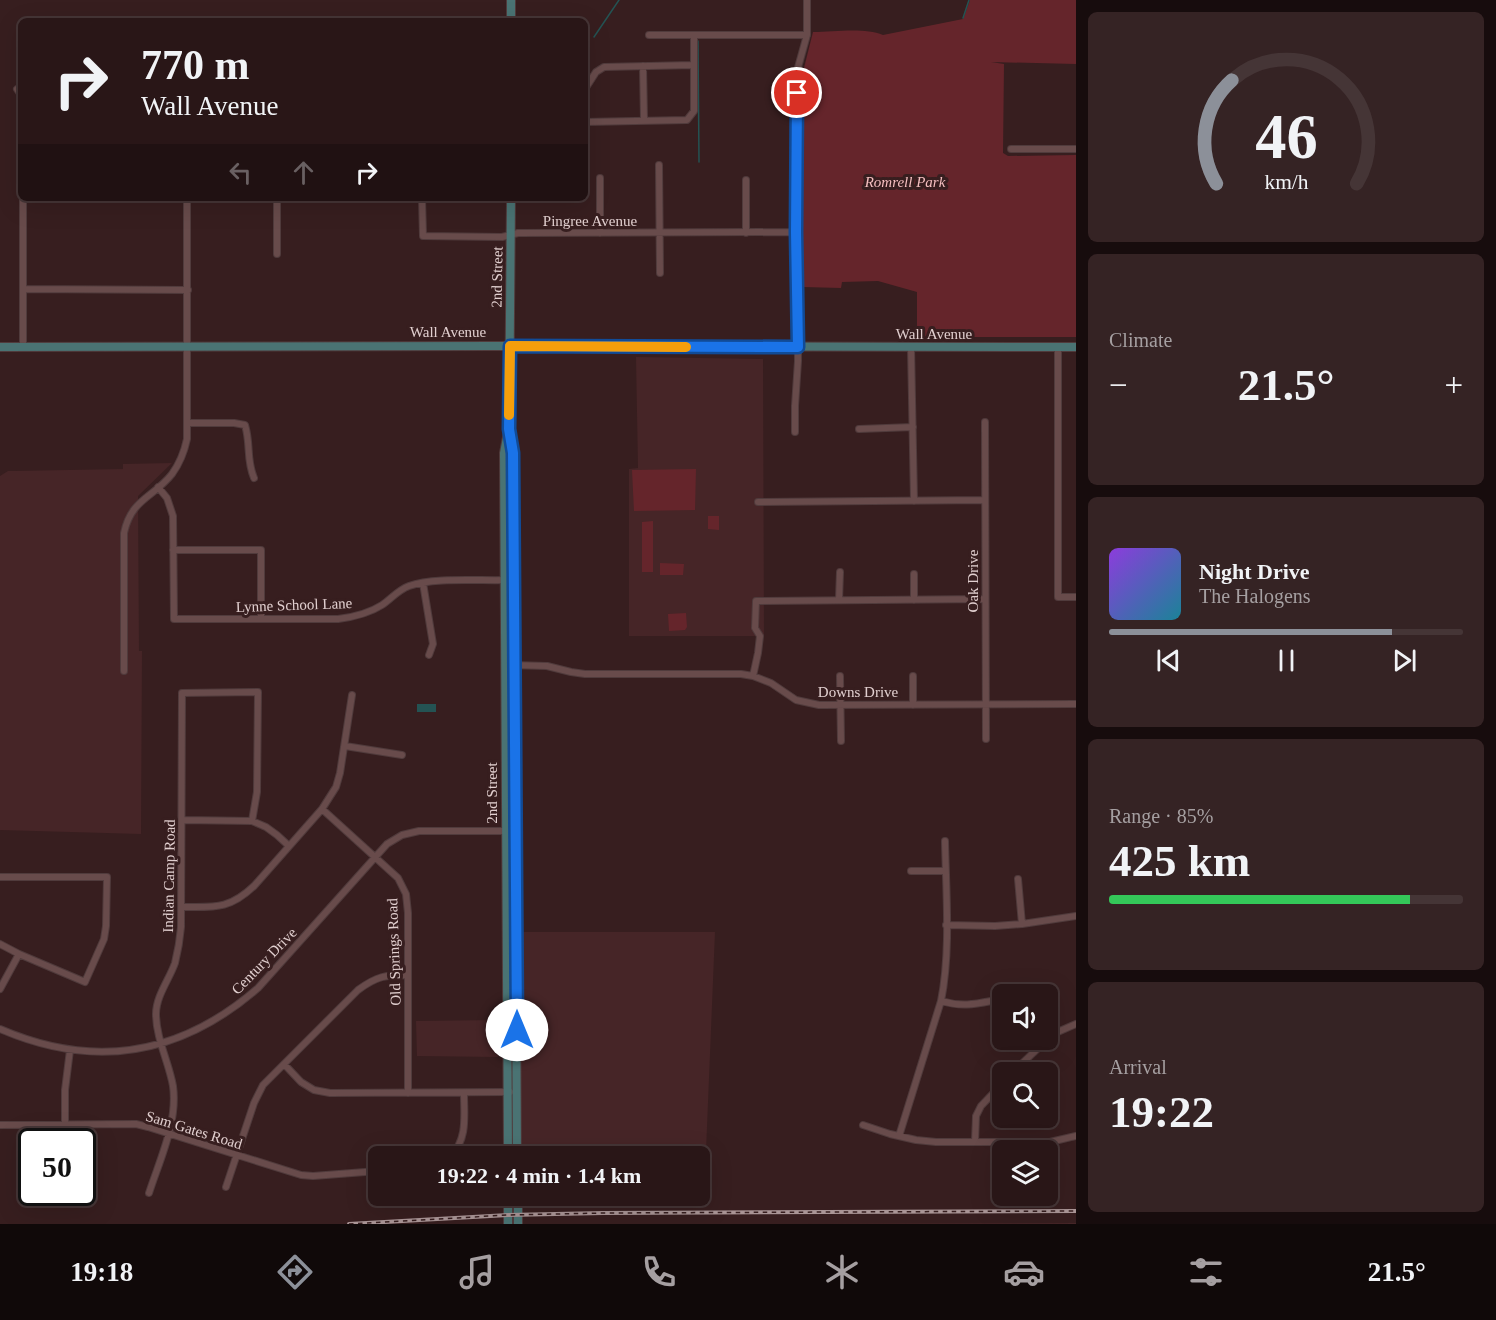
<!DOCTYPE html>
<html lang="en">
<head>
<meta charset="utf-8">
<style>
  :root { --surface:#291617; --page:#352324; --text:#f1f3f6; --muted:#a59fa1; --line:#453536; --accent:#8c9099 }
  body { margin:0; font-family:Georgia,serif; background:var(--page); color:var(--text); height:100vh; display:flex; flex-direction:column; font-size:22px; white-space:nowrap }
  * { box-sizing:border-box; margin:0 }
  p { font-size:20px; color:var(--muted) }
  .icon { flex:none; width:33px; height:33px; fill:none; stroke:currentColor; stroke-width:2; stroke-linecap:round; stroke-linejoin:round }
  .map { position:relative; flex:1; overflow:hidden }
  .panel { display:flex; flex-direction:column; gap:12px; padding:12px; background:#170c0d; width:420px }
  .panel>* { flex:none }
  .hud { position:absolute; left:18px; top:18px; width:570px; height:183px; border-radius:9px; box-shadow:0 6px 24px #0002,0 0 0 2px var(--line); background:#291617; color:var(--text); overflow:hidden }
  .buttons { position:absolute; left:992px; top:984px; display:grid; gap:12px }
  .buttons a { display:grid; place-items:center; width:66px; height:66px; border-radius:9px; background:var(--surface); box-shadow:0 6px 24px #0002,0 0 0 2px var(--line); font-size:30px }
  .speed { position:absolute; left:18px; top:1128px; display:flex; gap:12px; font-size:30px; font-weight:700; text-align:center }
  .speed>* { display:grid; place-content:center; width:78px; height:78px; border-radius:50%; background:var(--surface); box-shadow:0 6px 24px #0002,0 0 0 2px var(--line); line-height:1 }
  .speed .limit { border:3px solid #111; border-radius:9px; background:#fff; color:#111 }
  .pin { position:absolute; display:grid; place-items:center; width:51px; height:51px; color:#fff; margin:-26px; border:3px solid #fff; border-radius:50%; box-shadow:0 2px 6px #0007 }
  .me { position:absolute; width:66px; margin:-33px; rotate:0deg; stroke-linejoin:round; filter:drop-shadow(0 0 4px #0008) }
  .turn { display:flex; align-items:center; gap:21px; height:126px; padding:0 24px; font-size:27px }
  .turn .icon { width:78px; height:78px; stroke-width:2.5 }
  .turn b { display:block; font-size:42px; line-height:51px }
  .lanes { display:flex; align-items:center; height:57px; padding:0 24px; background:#0003; justify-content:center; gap:30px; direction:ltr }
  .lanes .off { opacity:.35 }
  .big { font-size:45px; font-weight:800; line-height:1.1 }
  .panel .card { flex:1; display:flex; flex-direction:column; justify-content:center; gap:9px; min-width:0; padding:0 21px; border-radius:9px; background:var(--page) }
  .panel .dial { align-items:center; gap:0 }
  .dial svg { height:156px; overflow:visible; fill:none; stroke:var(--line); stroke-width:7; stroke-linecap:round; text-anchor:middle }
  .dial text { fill:var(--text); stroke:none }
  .song { display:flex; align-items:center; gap:18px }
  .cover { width:72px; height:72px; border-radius:9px; background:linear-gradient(135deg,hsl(270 70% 55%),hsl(190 70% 35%)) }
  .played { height:6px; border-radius:3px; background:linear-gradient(90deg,var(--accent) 80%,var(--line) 80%) }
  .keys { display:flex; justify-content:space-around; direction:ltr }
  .heat { display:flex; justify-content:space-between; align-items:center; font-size:33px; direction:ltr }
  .charge { height:9px; border-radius:4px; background:linear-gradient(90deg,#34c759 85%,var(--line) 0) }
  .trip { position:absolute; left:368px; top:1146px; width:342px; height:60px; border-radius:9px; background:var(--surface); box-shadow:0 6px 24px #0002,0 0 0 2px var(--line); font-weight:800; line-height:60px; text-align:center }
  .tab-bar { display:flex; height:96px; justify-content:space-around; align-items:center; background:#100909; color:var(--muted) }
  .tab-bar .icon { width:42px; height:42px }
  .tab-bar .active { color:var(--accent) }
  .tab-bar b { font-size:27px; color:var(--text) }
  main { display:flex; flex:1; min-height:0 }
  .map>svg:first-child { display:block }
</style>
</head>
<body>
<main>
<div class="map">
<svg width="1076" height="1224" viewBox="0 0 1076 1224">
  <rect width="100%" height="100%" fill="#371e1f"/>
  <path fill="#462527" d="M636,357L763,359L764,636H629V469L638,468Z
    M172,463L138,496L139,651H142L141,834L0,830V476L8,471H14L123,469V464Z
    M518,932H715L704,1200H603V1196H699V1156H519Z
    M497,1020L498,1057L417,1056L416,1021Z
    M1076,1223V1224H799Z"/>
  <path fill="#65252b" d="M970,0H1076V64L991,62L1004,64L1003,153L1008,156L1076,155V337H917V292L878,281L842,282L841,288L803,287L802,76L813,32C834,32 864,27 883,35L963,19Z
    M696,469L695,510L634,511L632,470Z
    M708,516H719V530L708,529Z
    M653,521V572H642V522Z
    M660,563L684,564L683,575H660Z
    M686,613L687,627L685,630L669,631L668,614Z"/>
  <path fill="#245353" d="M417,704H436V712H417Z"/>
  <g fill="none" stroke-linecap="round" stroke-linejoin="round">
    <path stroke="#245353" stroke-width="1.5" d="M963,18L969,0
      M594,37L619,0
      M698,41L699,162"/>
    <defs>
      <path id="minor" d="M649,35H807
        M643,66L644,120
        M17,89L21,95
        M585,89L596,72L604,67L693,65
        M585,122L687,120L694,111V35
        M1011,149H1076
        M659,165L660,273
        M600,178V233
        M277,198V254
        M422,198L423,236L502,237L518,233L797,232
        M746,233V180
        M23,289L188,290
        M23,347V198
        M911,347L914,501
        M1058,347V597H1076
        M985,422L986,739
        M187,423H234L245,425C251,445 246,459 254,478
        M859,429L913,427
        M795,432V406L798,361L797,232V71L807,35V0
        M158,487L167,498L173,516L174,619H338C354,617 368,614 382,605C391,599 398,590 409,586C433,577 480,581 507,580
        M758,502L985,500
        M173,550H261V619
        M914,574V600
        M423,583L433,644L429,655
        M839,600L840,572
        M511,665L547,666L571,672L585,674H741L753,676L771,683L796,700L819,705L1076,704
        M124,671V533C131,499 153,498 172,474C180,463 184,453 187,439V198
        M753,676L758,653L760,636L755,628L756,601L985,599
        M840,676L841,741
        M913,676V705
        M345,746L402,755
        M322,809L398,878L406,894L408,913V1093
        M182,820L252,821L266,827L277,835L289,846
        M911,871H945
        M0,877H107L106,926L104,939L85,982L19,954L0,944
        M1018,879L1022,924
        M182,907C214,907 229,910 254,886L322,809L336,787L340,773L352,695
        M946,925L995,926L1022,924L1076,916
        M0,989L19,954
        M941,1001C965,1008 979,1003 1002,999
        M1047,1025L1053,1034
        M0,1029C95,1070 181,1055 258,988L387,844L402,835L419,831H509
        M284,1064L301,1082L314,1090L330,1093L510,1092
        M1013,1072L1053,1034L1076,1024
        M0,1125L136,1124L148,1127L301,1175L313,1176L378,1171
        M863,1125L890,1134L916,1140L936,1142H1050L1076,1136
        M899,1136L941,1001C951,951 946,892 945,841
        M65,1142V1090L70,1050
        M975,1142L976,1116L981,1106L1002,1084
        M451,1156C468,1138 464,1116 464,1093
        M226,1187L254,1103L263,1085L358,990C377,976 385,975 408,975
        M149,1193C160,1159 178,1122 173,1086C169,1063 156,1038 156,1014C156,996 169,980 175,963C178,951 180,939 181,927L182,693L258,692L257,792L252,821"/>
      <path id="secondary" d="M511,0V21
        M511,198L509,429L513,453L517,1156
        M0,347L496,346L1076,347
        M508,1156L504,453L508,432
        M508,1196V1224
        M518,1196V1224"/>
    </defs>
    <use href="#minor" stroke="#503b3c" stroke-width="8"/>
    <use href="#secondary" stroke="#503b3c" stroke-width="10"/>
    <use href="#minor" stroke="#684b4b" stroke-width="6"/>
    <use href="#secondary" stroke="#4a7373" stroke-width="8"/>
    <defs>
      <path id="rail" d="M349,1224L508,1215L603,1213L1076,1211"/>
    </defs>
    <use href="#rail" stroke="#aa9596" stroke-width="4"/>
    <use href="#rail" stroke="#371e1f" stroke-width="1.5" stroke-dasharray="4.5" stroke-linecap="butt"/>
  </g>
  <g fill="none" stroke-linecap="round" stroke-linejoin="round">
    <defs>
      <path id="route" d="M517,1030L513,453L509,429L510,346L798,347L796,232L797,93"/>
    </defs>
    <use href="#route" stroke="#114b97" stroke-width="15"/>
    <use href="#route" stroke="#1a73e8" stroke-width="10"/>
    <path stroke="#f59e0b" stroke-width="10" d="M509,415L510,346L686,347"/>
  </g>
  <g text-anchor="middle" stroke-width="6" stroke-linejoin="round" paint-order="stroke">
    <g font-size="15" font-style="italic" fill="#f5bfc0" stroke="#371e1f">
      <text x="905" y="187">Romrell Park</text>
    </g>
    <g font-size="15" fill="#e1cfcf" stroke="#371e1f">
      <text x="590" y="226">Pingree Avenue</text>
      <text transform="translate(497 277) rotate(-89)" y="5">2nd Street</text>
      <text x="448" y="337">Wall Avenue</text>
      <text x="934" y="339">Wall Avenue</text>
      <text transform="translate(973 581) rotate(-90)" y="5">Oak Drive</text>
      <text transform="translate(294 605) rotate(-2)" y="5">Lynne School Lane</text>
      <text x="858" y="697">Downs Drive</text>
      <text transform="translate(492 793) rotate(-90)" y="5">2nd Street</text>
      <text transform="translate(169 876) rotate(-89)" y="5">Indian Camp Road</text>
      <text transform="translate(394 952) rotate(-92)" y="5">Old Springs Road</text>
      <text transform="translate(264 961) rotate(-46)" y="5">Century Drive</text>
      <text transform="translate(194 1130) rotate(17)" y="5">Sam Gates Road</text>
    </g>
  </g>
</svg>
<div class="buttons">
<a><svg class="icon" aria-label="sound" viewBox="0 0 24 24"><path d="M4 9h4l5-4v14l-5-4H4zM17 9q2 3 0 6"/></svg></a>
<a><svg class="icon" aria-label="search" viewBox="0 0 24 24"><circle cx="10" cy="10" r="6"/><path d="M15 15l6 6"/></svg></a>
<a><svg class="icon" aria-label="layers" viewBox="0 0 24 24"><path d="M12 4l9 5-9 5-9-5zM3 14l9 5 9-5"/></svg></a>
</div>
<div class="speed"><div class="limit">50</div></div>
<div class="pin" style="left:797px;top:93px;background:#d93025"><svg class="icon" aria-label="arrive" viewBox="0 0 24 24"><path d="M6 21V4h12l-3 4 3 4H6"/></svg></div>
<svg class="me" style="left:517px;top:1030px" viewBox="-20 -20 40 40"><circle r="19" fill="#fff"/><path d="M0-13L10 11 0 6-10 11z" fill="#1a73e8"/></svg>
<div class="trip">19:22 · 4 min · 1.4 km</div>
<div class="hud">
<div class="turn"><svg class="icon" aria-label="right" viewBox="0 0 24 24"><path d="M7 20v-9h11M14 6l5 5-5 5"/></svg><div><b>770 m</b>Wall Avenue</div></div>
<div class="lanes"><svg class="icon off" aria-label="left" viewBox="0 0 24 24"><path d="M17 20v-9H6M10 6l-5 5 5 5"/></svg><svg class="icon off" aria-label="ahead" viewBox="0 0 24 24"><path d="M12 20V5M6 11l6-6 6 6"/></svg><svg class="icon" aria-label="right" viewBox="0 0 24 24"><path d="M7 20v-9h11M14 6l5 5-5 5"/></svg></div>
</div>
</div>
<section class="panel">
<div class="card dial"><svg viewBox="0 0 100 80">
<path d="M14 69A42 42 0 1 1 86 69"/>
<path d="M14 69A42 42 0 0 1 22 16" stroke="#8c9099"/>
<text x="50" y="56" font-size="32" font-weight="700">46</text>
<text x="50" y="72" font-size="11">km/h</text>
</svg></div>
<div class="card"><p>Climate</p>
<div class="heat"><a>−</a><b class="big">21.5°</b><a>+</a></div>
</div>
<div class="card">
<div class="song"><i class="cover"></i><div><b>Night Drive</b><p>The Halogens</p></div></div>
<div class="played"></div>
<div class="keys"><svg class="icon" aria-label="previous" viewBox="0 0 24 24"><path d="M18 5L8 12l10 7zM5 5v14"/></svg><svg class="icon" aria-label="pause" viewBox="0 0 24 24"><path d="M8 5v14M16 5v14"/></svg><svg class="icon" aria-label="next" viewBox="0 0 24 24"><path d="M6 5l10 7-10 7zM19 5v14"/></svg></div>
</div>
<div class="card"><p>Range · 85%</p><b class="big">425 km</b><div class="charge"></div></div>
<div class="card"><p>Arrival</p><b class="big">19:22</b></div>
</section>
</main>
<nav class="tab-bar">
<b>19:18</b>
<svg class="icon active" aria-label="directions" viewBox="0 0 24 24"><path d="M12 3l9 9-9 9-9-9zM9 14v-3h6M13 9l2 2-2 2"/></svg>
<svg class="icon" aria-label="music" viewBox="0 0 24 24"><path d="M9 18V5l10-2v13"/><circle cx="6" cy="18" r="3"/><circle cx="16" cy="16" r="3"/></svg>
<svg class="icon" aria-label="phone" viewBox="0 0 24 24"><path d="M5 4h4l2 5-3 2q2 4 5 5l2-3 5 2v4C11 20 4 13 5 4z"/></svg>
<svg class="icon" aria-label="climate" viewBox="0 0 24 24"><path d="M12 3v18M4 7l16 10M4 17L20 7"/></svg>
<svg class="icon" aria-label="car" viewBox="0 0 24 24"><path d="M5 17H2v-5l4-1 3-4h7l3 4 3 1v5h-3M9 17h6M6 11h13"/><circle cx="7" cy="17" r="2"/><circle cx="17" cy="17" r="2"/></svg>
<svg class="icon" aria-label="filters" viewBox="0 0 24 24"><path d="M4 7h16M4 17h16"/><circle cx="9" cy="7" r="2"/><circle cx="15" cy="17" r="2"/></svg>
<b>21.5°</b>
</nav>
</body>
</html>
